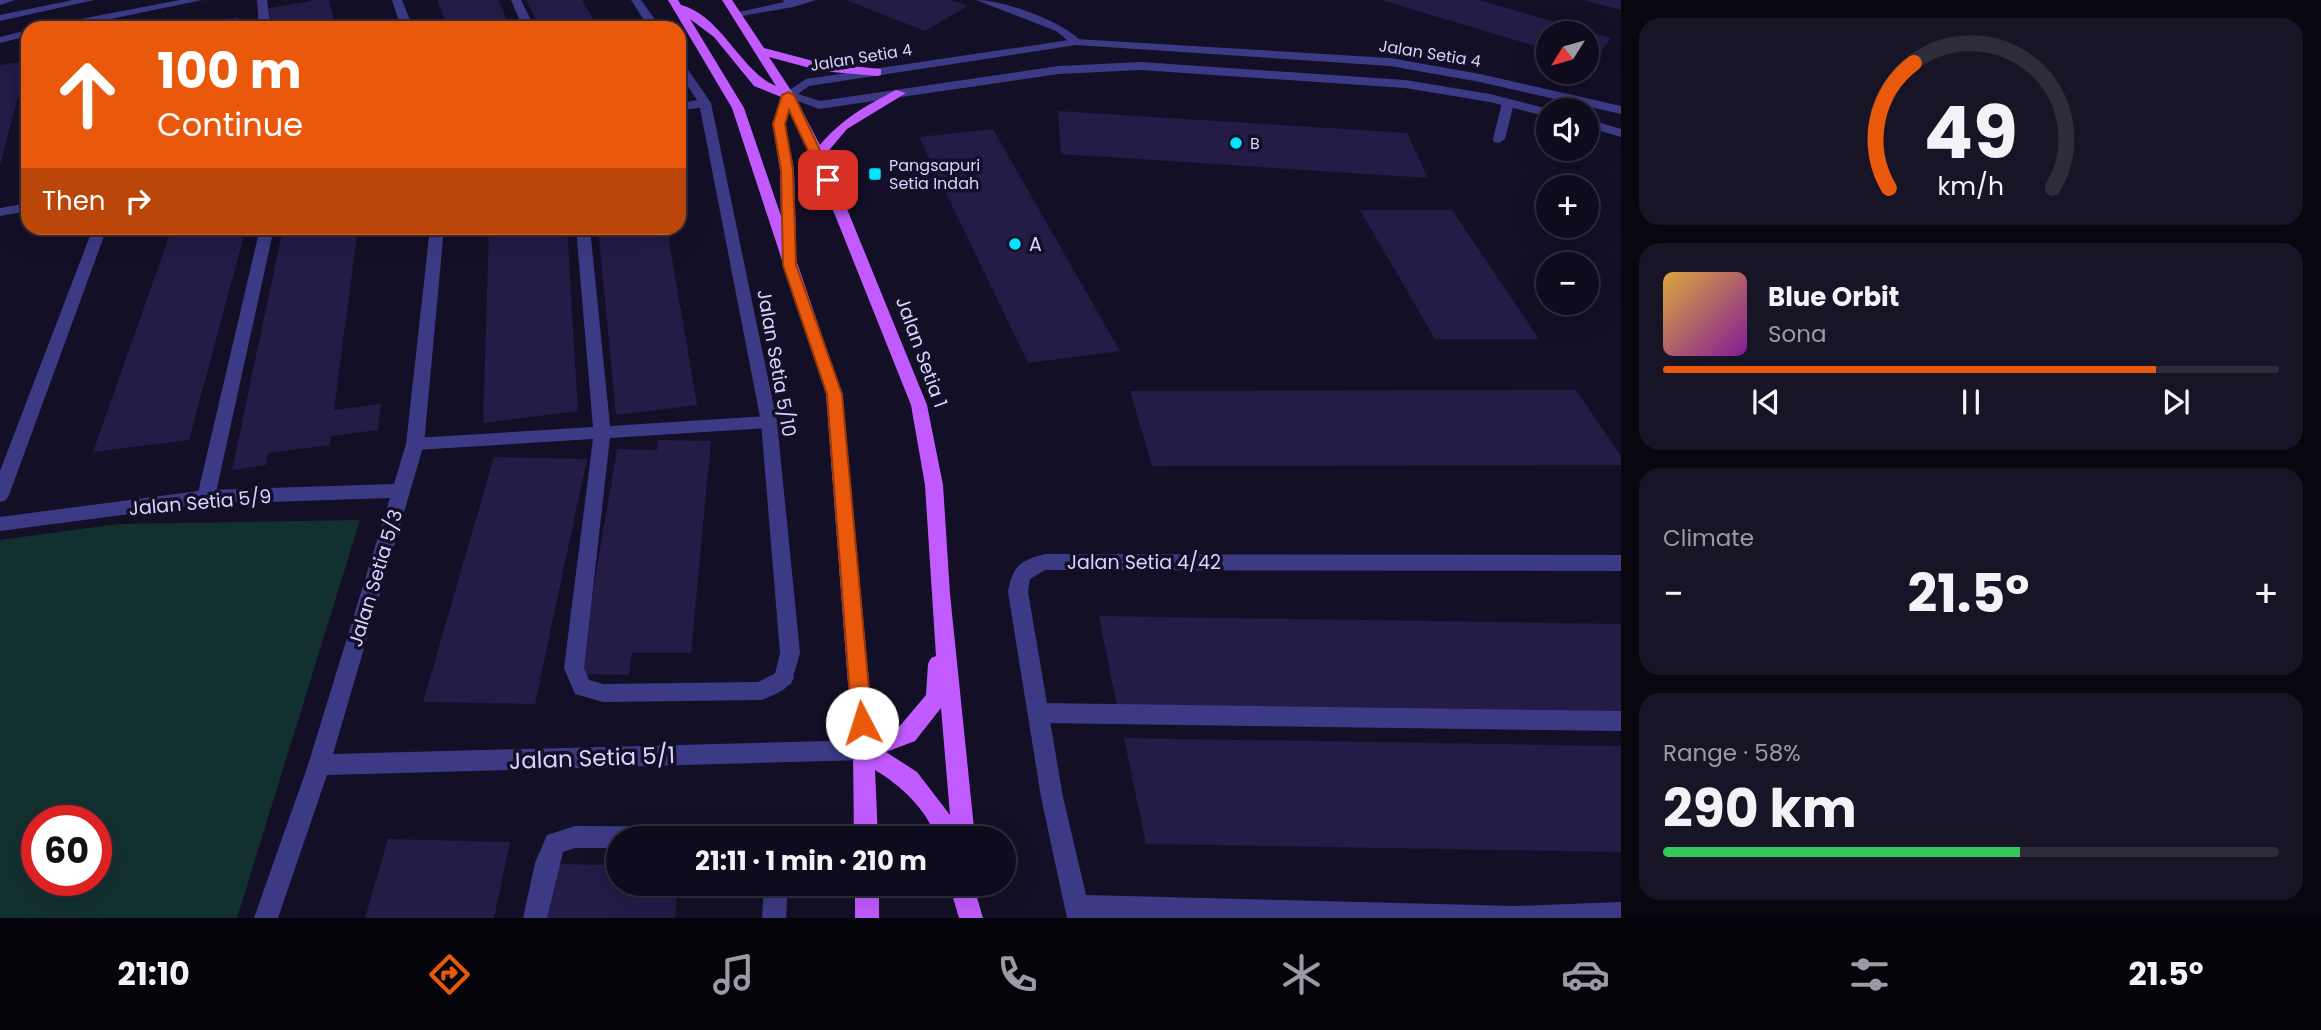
<!DOCTYPE html>
<html lang="en">
<head>
<meta charset="utf-8">
<style>
  :root { --surface:#0e0b1c; --page:#171425; --text:#f1f3f6; --muted:#9b9ba3; --line:#2e2b3b; --accent:#ea580c }
  body { margin:0; font-family:Poppins,sans-serif; background:var(--page); color:var(--text); height:100vh; display:flex; flex-direction:column; font-size:26px; white-space:nowrap }
  * { box-sizing:border-box; margin:0 }
  p { font-size:23px; color:var(--muted) }
  .icon { flex:none; width:38px; height:38px; fill:none; stroke:currentColor; stroke-width:2; stroke-linecap:round; stroke-linejoin:round }
  .map { position:relative; flex:1; overflow:hidden }
  .panel { display:flex; flex-direction:column; gap:18px; padding:18px; background:#08060f; width:700px }
  .panel>* { flex:none }
  .top-card { position:absolute; left:21px; top:21px; width:665px; height:214px; border-radius:21px; box-shadow:0 7px 28px #0002,0 0 0 2px var(--line); background:#ea580c; color:#fff; overflow:hidden }
  .needle { width:46px; rotate:233deg }
  .buttons { position:absolute; left:1536px; top:21px; display:grid; gap:14px }
  .buttons a { display:grid; place-items:center; width:63px; height:63px; border-radius:50%; background:var(--surface); box-shadow:0 7px 28px #0002,0 0 0 2px var(--line); font-size:35px }
  .speed { position:absolute; left:21px; top:805px; display:flex; gap:14px; font-size:35px; font-weight:700; text-align:center }
  .speed>* { display:grid; place-content:center; width:91px; height:91px; border-radius:50%; background:var(--surface); box-shadow:0 7px 28px #0002,0 0 0 2px var(--line); line-height:1 }
  .speed .limit { border:10px solid #d22; background:#fff; color:#111 }
  .pin { position:absolute; display:grid; place-items:center; width:60px; height:60px; color:#fff; margin:-30px; border-radius:14px; box-shadow:0 4px 10px #0006 }
  .me { position:absolute; width:77px; margin:-38px; rotate:355deg; stroke-linejoin:round; filter:drop-shadow(0 0 5px #0008) }
  .turn { display:flex; align-items:center; gap:24px; height:147px; padding:0 21px; font-size:32px }
  .turn .icon { width:91px; height:91px; stroke-width:2.5 }
  .turn b { display:block; font-size:49px; line-height:60px }
  .then { display:flex; align-items:center; height:66px; padding:0 21px; background:#0003; gap:14px; font-size:26px }
  .big { font-size:52px; font-weight:700; line-height:1.1 }
  .panel .tile { flex:1; display:flex; flex-direction:column; justify-content:center; gap:10px; min-width:0; padding:0 24px; border-radius:21px; background:var(--page) }
  .panel .dial { align-items:center; gap:0 }
  .dial svg { height:182px; overflow:visible; fill:none; stroke:var(--line); stroke-width:7; stroke-linecap:round; text-anchor:middle }
  .dial text { fill:var(--text); stroke:none }
  .song { display:flex; align-items:center; gap:21px }
  .cover { width:84px; height:84px; border-radius:10px; background:linear-gradient(135deg,hsl(40 70% 55%),hsl(290 70% 35%)) }
  .played { height:7px; border-radius:4px; background:linear-gradient(90deg,var(--accent) 80%,var(--line) 80%) }
  .keys { display:flex; justify-content:space-around; direction:ltr }
  .heat { display:flex; justify-content:space-between; align-items:center; font-size:38px; direction:ltr }
  .charge { height:10px; border-radius:5px; background:linear-gradient(90deg,#34c759 58%,var(--line) 0) }
  .trip { position:absolute; left:606px; top:826px; width:410px; height:70px; border-radius:35px; background:var(--surface); box-shadow:0 7px 28px #0002,0 0 0 2px var(--line); font-weight:700; line-height:70px; text-align:center }
  .tab-bar { display:flex; height:112px; justify-content:space-around; align-items:center; background:#06040b; color:var(--muted) }
  .tab-bar .icon { width:49px; height:49px }
  .tab-bar .on { color:var(--accent) }
  .tab-bar b { font-size:32px; color:var(--text) }
  main { display:flex; flex:1; min-height:0 }
  .map>svg:first-child { display:block }
</style>
</head>
<body>
<main>
<div class="map">
<svg width="1621" height="918" viewBox="0 0 1621 918">
  <rect width="100%" height="100%" fill="#130f26"/>
  <path fill="#12302f" fill-rule="evenodd" d="M360,520L237,918H0V540L118,524ZM37,821H96V880H37Z"/>
  <path fill="#241b47" d="M317,0H329L336,28H272L269,8Z
    M437,0H498L511,28H448Z
    M526,0H582L599,28H540Z
    M846,0H951L968,6L925,31Z
    M1381,0H1479L1611,38L1593,64L1587,62V33H1549V50Z
    M1621,0V10L1587,1V0Z
    M238,17L239,28H177V27Z
    M27,61L1,163H0V65Z
    M1058,111L1407,133L1428,178L1061,154Z
    M993,129L1120,351L1028,363L919,137Z
    M1360,210H1452L1539,339H1435Z
    M172,228H246L189,440L93,452Z
    M283,228H358L334,410L381,404L378,430L331,436L330,445L268,453L266,465L232,470Z
    M489,228H567L578,411L483,423Z
    M598,228H667L697,405L616,415Z
    M1576,390L1621,456V465L1152,466L1130,391Z
    M658,440L711,441L691,653H632L629,675L579,674L617,449L657,450Z
    M494,457L587,459L535,704L423,702Z
    M1099,616L1621,624V713L1117,706Z
    M1124,738L1621,746V852L1146,844Z
    M388,839L510,842L494,918H365Z
    M555,864L618,865V884H678L675,918H547Z"/>
  <g fill="none" stroke-linecap="round" stroke-linejoin="round">
    <path fill="#3d3a85" fill-rule="evenodd" d="M257,0H267L271,28H259Z
      M511,0H521L535,28H523Z
      M783,0H816L793,7L736,17L730,14L784,2Z
      M976,0C1004,0 1062,21 1082,42L1072,44L1056,31Z
      M705,99L709,100V106L679,111V103Z
      M1508,99L1514,103L1505,139L1499,143L1494,142L1493,139L1502,103Z
      M28,203V211L0,216V208Z
      M260,228H274L215,497L212,502H200L197,497Z
      M576,228H590L610,426L769,416L777,422L769,428L610,438L584,668L589,680L603,684L758,682L784,669L791,672L794,678C789,689 773,696 761,700L603,702L575,694L564,668L593,439L415,450L409,448L406,444L409,440L415,438L593,427Z
      M1040,703L1621,711V731L1040,723L1033,720L1029,713L1033,706Z
      M575,826L759,827L767,830L771,838H618V848H575L563,852L547,918H523L535,863L547,835Z"/>
    <path fill="#3d3a85" fill-rule="evenodd" d="M180,0H202L67,28H43L49,25Z
      M392,0H402L413,28H401Z
      M631,0H641L661,28H649Z
      M28,30V36L0,43V37Z
      M679,60L683,62L711,103L777,422L800,653L791,684L784,687L777,684L774,678L780,653L761,422L699,103L679,73Z
      M93,228H107L9,495L6,500L0,502V471Z
      M430,228H444L424,444L333,754L864,740L872,743L875,750L872,757L864,760L327,775L278,918H254L308,765L390,498L206,504L0,531V517L206,490L394,484L406,444Z
      M1045,554L1621,555V571L1045,570L1030,579L1028,592L1063,797L1086,895L1516,906L1621,902V918H1067L1041,797L1008,592C1013,566 1019,561 1045,554Z
      M764,884H788L786,918H762Z"/>
    <path fill="#3d3a85" fill-rule="evenodd" d="M0,0H15L0,5Z
      M73,0H94L0,21V15Z
      M1076,39L1390,58L1480,74L1621,106V114L1480,82L1390,66L1076,45L809,86L798,94L820,101L1059,66L1141,62L1405,80L1490,94L1553,110H1549V117L1490,102L1405,88L1141,70L1059,74L819,109L782,95L806,79Z
      M1587,119L1621,129V137L1587,127Z"/>
    <path fill="#c25bff" fill-rule="evenodd" d="M668,0H678L681,5C721,15 741,72 776,86L722,0H732L764,48L821,63L881,69V75L877,76L821,71L769,57L794,95L820,145C843,118 864,107 896,90L906,93L847,129L825,155L927,405L943,485L950,594L975,838H936C927,809 900,785 875,770L878,838H854L853,750L826,394L732,108ZM690,19L714,37L754,86L781,97L773,124L780,170L781,216L744,108ZM789,110L811,155L911,405L925,485L936,656L931,658L928,664L926,695L899,727L874,736L842,394L792,248L796,244L794,170L785,124ZM941,708L950,815L917,772L886,752L915,741Z
      M855,884H879V918H855Z
      M949,884H973L983,918H959Z"/>
  </g>
  <path fill="#ea580c" stroke="#983908" stroke-width="2" d="M788,92L794,95L834,180L828,183L822,180L789,110L785,124L793,170L796,265L842,394L872,723L869,729L862,732L855,729L852,723L827,394L783,265L781,170L773,124L782,95Z"/>
  <g fill="#00e5ff" stroke="#130f26" stroke-width="2.5">
    <circle cx="1236" cy="143" r="7"/>
    <rect x="868" y="167" width="14" height="14" rx="3.5"/>
    <circle cx="1015" cy="244" r="7"/>
  </g>
  <g text-anchor="middle" stroke-width="7" stroke-linejoin="round" paint-order="stroke">
    <g font-size="16" fill="#d9d4ff" stroke="#130f26">
      <text transform="translate(1430 53) rotate(9)" y="6">Jalan Setia 4</text>
      <text transform="translate(861 57) rotate(-9)" y="6">Jalan Setia 4</text>
    </g>
    <g font-size="16" fill="#d9d4ff" stroke="#130f26" text-anchor="start">
      <text x="1250" y="149">B</text>
      <text x="889" y="171">Pangsapuri<tspan x="889" dy="18">Setia Indah</tspan></text>
    </g>
    <g font-size="19" fill="#d9d4ff" stroke="#130f26" text-anchor="start">
      <text x="1029" y="251">A</text>
    </g>
    <g font-size="19" fill="#d9d4ff" stroke="#130f26">
      <text transform="translate(922 352) rotate(70)" y="7">Jalan Setia 1</text>
      <text transform="translate(777 363) rotate(80)" y="7">Jalan Setia 5/10</text>
      <text transform="translate(200 502) rotate(-5)" y="7">Jalan Setia 5/9</text>
      <text x="1144" y="569">Jalan Setia 4/42</text>
      <text transform="translate(375 578) rotate(-73)" y="7">Jalan Setia 5/3</text>
    </g>
    <g font-size="23" fill="#d9d4ff" stroke="#130f26">
      <text transform="translate(592 758) rotate(-2)" y="8">Jalan Setia 5/1</text>
    </g>
  </g>
</svg>
<div class="buttons">
<a><svg class="needle" viewBox="-14 -14 28 28"><path d="M0-13l5 13h-10z" fill="#e53935"/><path d="M0 13l5-13h-10z" fill="#9b9ba3"/></svg></a>
<a><svg class="icon" aria-label="sound" viewBox="0 0 24 24"><path d="M4 9h4l5-4v14l-5-4H4zM17 9q2 3 0 6"/></svg></a>
<a>+</a>
<a>−</a>
</div>
<div class="speed"><div class="limit">60</div></div>
<div class="pin" style="left:828px;top:180px;background:#d93025"><svg class="icon" aria-label="arrive" viewBox="0 0 24 24"><path d="M6 21V4h12l-3 4 3 4H6"/></svg></div>
<svg class="me" style="left:862px;top:723px" viewBox="-20 -20 40 40"><circle r="19" fill="#fff"/><path d="M0-13L10 11 0 6-10 11z" fill="#ea580c"/></svg>
<div class="trip">21:11 · 1 min · 210 m</div>
<div class="top-card">
<div class="turn"><svg class="icon" aria-label="ahead" viewBox="0 0 24 24"><path d="M12 20V5M6 11l6-6 6 6"/></svg><div><b>100 m</b>Continue</div></div>
<div class="then">Then<svg class="icon" aria-label="right" viewBox="0 0 24 24"><path d="M7 20v-9h11M14 6l5 5-5 5"/></svg></div>
</div>
</div>
<section class="panel">
<div class="tile dial"><svg viewBox="0 0 100 80">
<path d="M14 69A42 42 0 1 1 86 69"/>
<path d="M14 69A42 42 0 0 1 25 14" stroke="#ea580c"/>
<text x="50" y="56" font-size="32" font-weight="700">49</text>
<text x="50" y="72" font-size="11">km/h</text>
</svg></div>
<div class="tile">
<div class="song"><i class="cover"></i><div><b>Blue Orbit</b><p>Sona</p></div></div>
<div class="played"></div>
<div class="keys"><svg class="icon" aria-label="previous" viewBox="0 0 24 24"><path d="M18 5L8 12l10 7zM5 5v14"/></svg><svg class="icon" aria-label="pause" viewBox="0 0 24 24"><path d="M8 5v14M16 5v14"/></svg><svg class="icon" aria-label="next" viewBox="0 0 24 24"><path d="M6 5l10 7-10 7zM19 5v14"/></svg></div>
</div>
<div class="tile"><p>Climate</p>
<div class="heat"><a>−</a><b class="big">21.5°</b><a>+</a></div>
</div>
<div class="tile"><p>Range · 58%</p><b class="big">290 km</b><div class="charge"></div></div>
</section>
</main>
<nav class="tab-bar">
<b>21:10</b>
<svg class="icon on" aria-label="directions" viewBox="0 0 24 24"><path d="M12 3l9 9-9 9-9-9zM9 14v-3h6M13 9l2 2-2 2"/></svg>
<svg class="icon" aria-label="music" viewBox="0 0 24 24"><path d="M9 18V5l10-2v13"/><circle cx="6" cy="18" r="3"/><circle cx="16" cy="16" r="3"/></svg>
<svg class="icon" aria-label="phone" viewBox="0 0 24 24"><path d="M5 4h4l2 5-3 2q2 4 5 5l2-3 5 2v4C11 20 4 13 5 4z"/></svg>
<svg class="icon" aria-label="climate" viewBox="0 0 24 24"><path d="M12 3v18M4 7l16 10M4 17L20 7"/></svg>
<svg class="icon" aria-label="car" viewBox="0 0 24 24"><path d="M5 17H2v-5l4-1 3-4h7l3 4 3 1v5h-3M9 17h6M6 11h13"/><circle cx="7" cy="17" r="2"/><circle cx="17" cy="17" r="2"/></svg>
<svg class="icon" aria-label="filters" viewBox="0 0 24 24"><path d="M4 7h16M4 17h16"/><circle cx="9" cy="7" r="2"/><circle cx="15" cy="17" r="2"/></svg>
<b>21.5°</b>
</nav>
</body>
</html>
